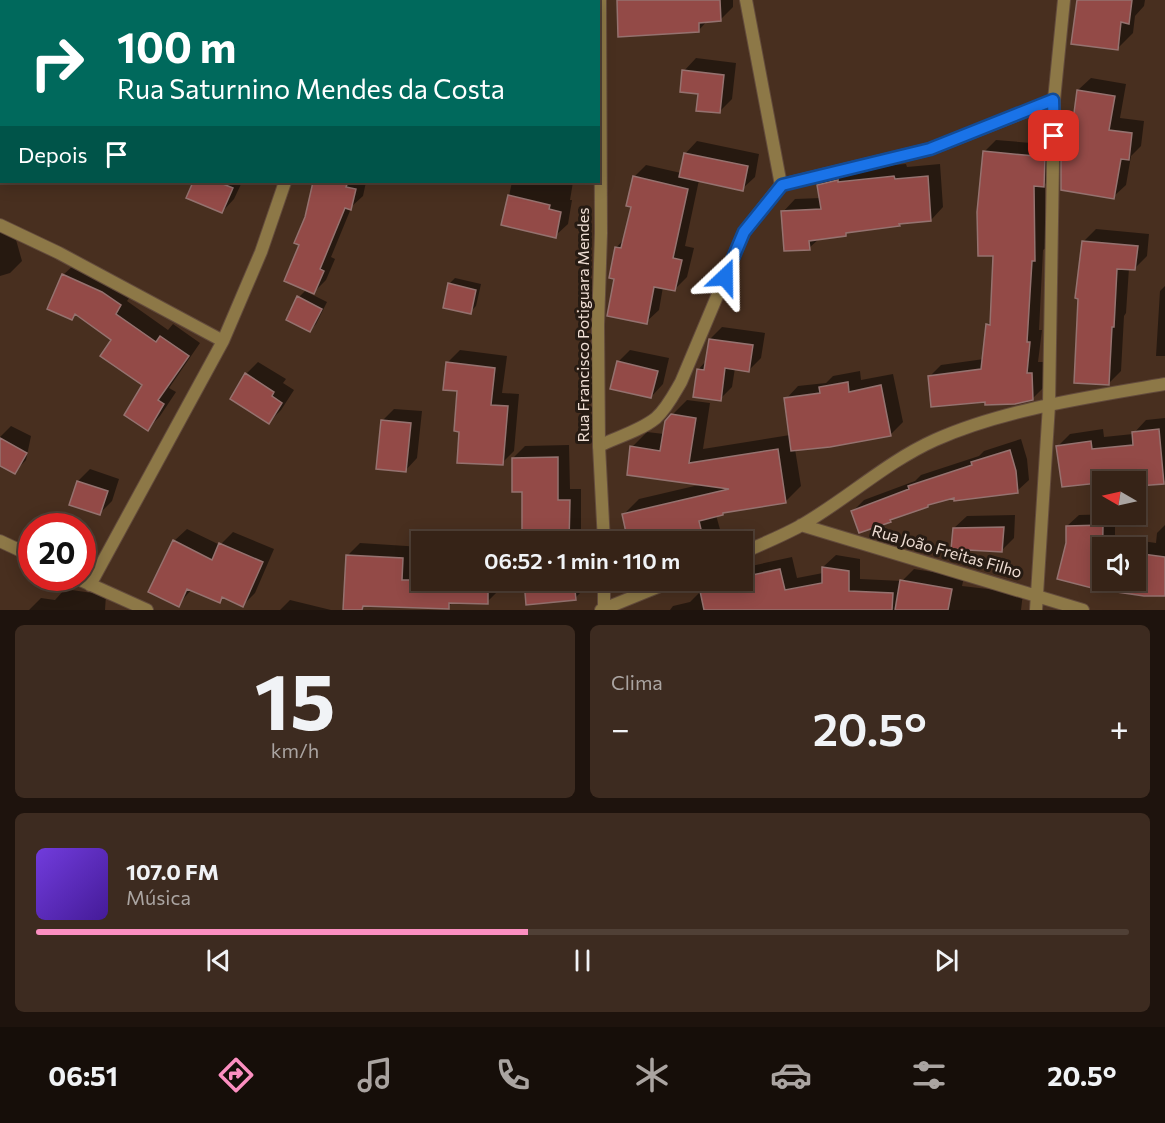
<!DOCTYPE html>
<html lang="pt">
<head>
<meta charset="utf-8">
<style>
  :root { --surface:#362317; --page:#3d2b20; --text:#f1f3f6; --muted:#aaa4a1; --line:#504036; --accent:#fc8fc1 }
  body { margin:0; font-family:Commissioner,sans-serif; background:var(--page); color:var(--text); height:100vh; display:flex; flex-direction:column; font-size:22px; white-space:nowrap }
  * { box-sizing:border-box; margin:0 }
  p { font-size:20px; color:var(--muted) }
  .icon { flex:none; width:33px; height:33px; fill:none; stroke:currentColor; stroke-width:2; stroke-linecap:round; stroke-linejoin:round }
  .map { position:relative; height:610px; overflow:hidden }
  .side { display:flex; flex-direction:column; gap:15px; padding:15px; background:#1e130d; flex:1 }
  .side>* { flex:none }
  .top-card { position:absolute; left:0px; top:0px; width:600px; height:183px; box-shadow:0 3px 15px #0003,0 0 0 2px var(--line); background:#00695c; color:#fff; overflow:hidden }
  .needle { width:39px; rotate:279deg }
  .buttons { position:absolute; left:1092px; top:471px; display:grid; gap:12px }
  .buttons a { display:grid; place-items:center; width:54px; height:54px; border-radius:0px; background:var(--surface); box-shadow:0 3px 15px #0003,0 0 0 2px var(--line); font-size:30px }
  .speed { position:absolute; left:18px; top:513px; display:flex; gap:12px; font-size:30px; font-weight:700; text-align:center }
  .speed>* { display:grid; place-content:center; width:78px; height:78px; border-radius:50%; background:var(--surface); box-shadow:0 3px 15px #0003,0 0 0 2px var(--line); line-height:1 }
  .speed .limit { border:9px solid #d22; background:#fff; color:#111 }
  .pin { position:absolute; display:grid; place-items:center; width:51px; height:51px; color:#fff; margin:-26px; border-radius:12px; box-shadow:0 3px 9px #0006 }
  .me { position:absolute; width:66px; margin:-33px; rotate:23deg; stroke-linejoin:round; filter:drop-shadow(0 0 4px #0008) }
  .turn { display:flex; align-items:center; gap:21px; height:126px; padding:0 18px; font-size:27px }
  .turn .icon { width:78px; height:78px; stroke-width:2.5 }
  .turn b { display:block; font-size:42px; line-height:51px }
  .then { display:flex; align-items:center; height:57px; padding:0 18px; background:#0003; gap:12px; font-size:22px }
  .big { font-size:45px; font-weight:600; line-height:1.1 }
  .side .card { flex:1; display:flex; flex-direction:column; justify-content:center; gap:9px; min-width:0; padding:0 21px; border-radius:9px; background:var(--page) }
  .side .dial { align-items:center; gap:0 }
  .dial b { font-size:78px; line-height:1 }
  .song { display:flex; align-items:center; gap:18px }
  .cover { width:72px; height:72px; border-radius:9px; background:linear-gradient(135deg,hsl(260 70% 55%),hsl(260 70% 35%)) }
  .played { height:6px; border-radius:3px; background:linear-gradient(90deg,var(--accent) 45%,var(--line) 45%) }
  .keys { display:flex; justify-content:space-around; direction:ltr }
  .heat { display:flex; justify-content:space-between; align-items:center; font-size:33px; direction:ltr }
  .side .tiles { flex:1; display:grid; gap:15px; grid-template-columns:1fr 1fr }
  .card:last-child { grid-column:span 2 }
  .trip { position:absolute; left:411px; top:531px; width:342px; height:60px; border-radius:0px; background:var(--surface); box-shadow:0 3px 15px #0003,0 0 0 2px var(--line); font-weight:600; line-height:60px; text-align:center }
  .tab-bar { display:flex; height:96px; justify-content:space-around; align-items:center; background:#160e09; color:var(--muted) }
  .tab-bar .icon { width:42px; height:42px }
  .tab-bar .selected { color:var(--accent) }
  .tab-bar b { font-size:27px; color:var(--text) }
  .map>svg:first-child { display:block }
</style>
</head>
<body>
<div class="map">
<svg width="1165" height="610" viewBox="0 0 1165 610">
  <rect width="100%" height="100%" fill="#482f1f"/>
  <path fill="#0007" fill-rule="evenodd" d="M0,0H75L2,2V18Z
    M131,0H257V2H131Z
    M453,0H586V2H463Z
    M618,0H733V7L721,19L708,20L699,30Z
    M1078,0H1145L1144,6L1135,16L1133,33L1117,49Z
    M696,58L736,63L732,99L720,111L700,92L684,71Z
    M1091,78L1126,84L1120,118L1144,121L1141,146L1131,156L1126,185L1113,197L1063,159L1071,151L1078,90Z
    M996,140L1056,145V174L1045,184L1046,248L1043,250L1039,330H1042L1038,362H1044V387L1032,399L987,400L929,377L941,365L984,359L987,325L992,320L995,255L984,152Z
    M697,141L759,154L755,177L742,189L699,180L685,246L694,248L687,277L675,289L663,287L659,310L646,322L616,278V248L625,238L633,206L634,177L646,165L681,173L685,154Z
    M906,164L907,167L940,164L943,207L931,220L901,222L899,225L848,231L845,234L820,238L809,248L783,212L795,199L821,198L819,185L831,173L847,169Z
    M195,182H242L234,199L222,212L188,198Z
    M315,182H366L363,196L352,206L331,257L335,259L326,280L314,292L301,244Z
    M512,182H573L570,200H572L568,224L555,236L503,224Z
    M13,229L22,261L10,273L0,276V233Z
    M1096,229L1149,234L1147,256L1134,269L1129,268L1126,313L1124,316L1121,371L1109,383L1083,242Z
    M76,263L133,293L127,301L168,330L173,324L200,343L169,388L176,392L160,416L148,429L144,384L113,339L76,314L72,318L63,275Z
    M455,278L481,284L476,306L470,312L449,284Z
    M1165,286V356H1156L1160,291Z
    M305,291L327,302L316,324L310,330L299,297Z
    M722,327L765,333L761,358L749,370L735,368L732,387L720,399L698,370L706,361L710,339Z
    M460,350L507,356L502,393L519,394L514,451L502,463L461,431L459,390L447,363Z
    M630,350L669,358L663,384L651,397L618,362Z
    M258,362L286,379L283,383L294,390L281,410L269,422L246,374Z
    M860,371L861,380L893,374L903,422L890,435L795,449L801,486L785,502L726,511L723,514L716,515L721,533L713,542H630L624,514L639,499L703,484L632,447L647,432L664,434L672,415L687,400L710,403L703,449L790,435L786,399L798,386L826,383L833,376Z
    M394,409L422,411L417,458L405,471L382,421Z
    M1165,418V480L1163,482L1137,477L1058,446L1070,434L1103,429L1104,437L1133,434L1146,420Z
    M11,426L31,436L26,460L14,472L0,464V437Z
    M1021,439L1027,459L1029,480L1017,491L956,496L930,502L894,517L890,520L853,511L864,500L915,481L921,475L979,456L984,451Z
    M569,445L570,489H581V542H460L470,531L523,532V490L513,458L525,446Z
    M90,469L119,479L112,501L100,513L78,481Z
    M1115,514V537L1156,543L1157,533L1165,525V596L1097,588L1067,543V526L1079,515ZM1102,548H1136V580H1102Z
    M1015,515L1014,538L1001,551L954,528L967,516Z
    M187,529L220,545L233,532L274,549L255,593L243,605L224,596L219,601L192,589L178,605L174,541Z
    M360,543L422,547V580H587V586L575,598L527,592L498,591L487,602L454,601L448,607L348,555Z
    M836,555L860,559V579L902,581L914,569L964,577L962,586L1023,593L1021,610H670L673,606L690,602L701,591V587L707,580H742V568L792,557L797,578L823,573V567Z
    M65,589L106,595L105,610H29L41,598L55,600Z
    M290,600L331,610H280Z"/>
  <path fill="#934a47" stroke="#95726f" stroke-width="1.5" d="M617,0H720L721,21L699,23V32L618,37Z
    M1077,0H1132L1129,24L1121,22L1118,50L1071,44Z
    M682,70L724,75L720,113L696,111L698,94L680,92Z
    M1077,90L1115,96L1109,130L1132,133L1129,160L1121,159L1114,199L1061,190V158L1068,159Z
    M983,151L1045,157L1044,187L1034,186L1035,261H1032L1027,342H1030L1027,373H1032L1033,400L1015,404L985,405V402L931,407L928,376L981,369L986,324L990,325L993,256H978L977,212Z
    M684,153L748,166L743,191L679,177Z
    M633,176L688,189L673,258L682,260L675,291L654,287L647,324L607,316L614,279L609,278L615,247L621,248L631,207L626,206Z
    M894,176L895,179L928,176L931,221L899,224L900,226L846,233V236L809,241L810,250L784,251L781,211L821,209L817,185L838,180V182Z
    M193,182H218L233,188L222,213L186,198Z
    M313,182H348L346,187L356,189L351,210L345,208L320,269L324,271L314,294L284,281L299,245L294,243L305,217Z
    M508,195L550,205L549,209L561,212L556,238L501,225Z
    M1082,241L1138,246L1135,270L1117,269L1114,327H1112L1109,385L1074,383L1078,299L1075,298Z
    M62,274L102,292L121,305L116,314L156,342L160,336L189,356L158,400L164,404L148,431L124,415L142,385L100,356L111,340L75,314L72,320L47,309Z
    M448,283L476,290L471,314L443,308Z
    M297,296L322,309L310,332L286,320Z
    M709,339L753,345L749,372L725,368L721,401L693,397L697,369L704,370Z
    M617,361L658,371L651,398L610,389Z
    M446,362L495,368L491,405L508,406L503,465L457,463L459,432L454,431L457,391L443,390Z
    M245,373L274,392L272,396L282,403L269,424L230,399Z
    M848,382L849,392L881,385L891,436L830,447L791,451L784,398L820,393L819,387Z
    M671,414L696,418L689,463L778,449L786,503L723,513V515L699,521L704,542H628L622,514L729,489L627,475L630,446L660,451L665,421Z
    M381,420L411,423L406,472L376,469Z
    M1159,429L1164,484L1137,486L1136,479L1062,487L1056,446L1091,441L1092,449L1133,445L1132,432Z
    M0,438L27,453L15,474L0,466Z
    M1010,450L1016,471L1018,493L954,501V498L928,505V507L890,520L891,522L859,533L851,511L909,489L908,486L972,465L971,462Z
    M558,457V500H570L569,542H535L534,534H522V492H512V458Z
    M77,481L108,491L100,515L69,505Z
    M1103,525L1102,580H1136V553L1165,557V596H1144L1096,589L1057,579L1066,543V526Z
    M1004,527L1002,552L951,549L953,528Z
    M173,540L212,560L219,543L263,562L243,607L222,597L220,603L187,589L179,607L148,592Z
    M346,555L403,558L402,580H488V604L449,603V609L363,606L362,610H343Z
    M822,567L849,571V591L893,593L892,610H704L700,591L713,588L712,587L742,580L743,577L780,569L785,590L822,583Z
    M524,580H574L576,600L526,605Z
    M900,580L952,589L948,610H895Z"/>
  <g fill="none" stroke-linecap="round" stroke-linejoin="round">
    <defs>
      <path id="lane" d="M746,0L781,185
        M599,446C617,437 640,431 656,418C667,408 674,394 681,382L744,232L781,185L930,149L1054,100"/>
      <path id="street" d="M600,0L601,233L598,325L599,446L604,542
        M324,2L325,0
        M0,225L59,253L223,341
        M801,525L1083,610
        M0,541L32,556
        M742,553C762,544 782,536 800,526C846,500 886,462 935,440C1004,409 1091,397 1165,384
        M76,578L147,610
        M604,580V610
        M90,585L223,341L261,252L285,182
        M601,610L675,580
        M1036,610L1049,405L1054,100L1064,0"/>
    </defs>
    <use href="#lane" stroke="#634b3c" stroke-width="14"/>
    <use href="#street" stroke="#634b3c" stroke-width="14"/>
    <use href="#lane" stroke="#8d7847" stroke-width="12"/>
    <use href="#street" stroke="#8d7847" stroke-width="12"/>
  </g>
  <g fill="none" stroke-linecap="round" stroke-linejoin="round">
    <defs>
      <path id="route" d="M725,277L744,232L782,185L930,149L1053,100L1054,136"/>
    </defs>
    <use href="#route" stroke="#114b97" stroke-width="15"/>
    <use href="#route" stroke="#1a73e8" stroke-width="10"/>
  </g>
  <g text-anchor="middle" stroke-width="6" stroke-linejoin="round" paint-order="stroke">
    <g font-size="16" fill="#efded4" stroke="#261b13">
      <text transform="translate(583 325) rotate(-90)" y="6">Rua Francisco Potiguara Mendes</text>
      <text transform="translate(947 551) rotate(16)" y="6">Rua João Freitas Filho</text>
    </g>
  </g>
</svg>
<div class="buttons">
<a><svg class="needle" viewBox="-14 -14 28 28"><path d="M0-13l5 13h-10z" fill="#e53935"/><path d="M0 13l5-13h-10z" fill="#aaa4a1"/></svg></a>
<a><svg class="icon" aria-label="sound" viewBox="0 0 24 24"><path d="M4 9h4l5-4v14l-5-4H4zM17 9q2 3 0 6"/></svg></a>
</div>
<div class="speed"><div class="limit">20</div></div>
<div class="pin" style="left:1054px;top:136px;background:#d93025"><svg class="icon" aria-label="arrive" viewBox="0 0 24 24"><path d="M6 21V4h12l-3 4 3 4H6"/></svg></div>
<svg class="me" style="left:725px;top:277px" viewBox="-20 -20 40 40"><path d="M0-17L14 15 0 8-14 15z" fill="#1a73e8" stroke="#fff" stroke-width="4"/></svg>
<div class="trip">06:52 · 1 min · 110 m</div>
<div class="top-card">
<div class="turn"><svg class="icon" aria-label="right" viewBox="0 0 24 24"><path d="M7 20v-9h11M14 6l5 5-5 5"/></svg><div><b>100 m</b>Rua Saturnino Mendes da Costa</div></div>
<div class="then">Depois<svg class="icon" aria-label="arrive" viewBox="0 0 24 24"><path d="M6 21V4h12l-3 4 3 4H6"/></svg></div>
</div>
</div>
<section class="side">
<div class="tiles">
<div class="card dial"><b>15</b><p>km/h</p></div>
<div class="card"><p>Clima</p>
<div class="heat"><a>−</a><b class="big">20.5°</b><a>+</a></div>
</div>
<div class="card">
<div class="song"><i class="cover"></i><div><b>107.0 FM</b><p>Música</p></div></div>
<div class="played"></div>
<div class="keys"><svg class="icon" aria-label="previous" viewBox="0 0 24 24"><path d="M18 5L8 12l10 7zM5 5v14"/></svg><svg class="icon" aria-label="pause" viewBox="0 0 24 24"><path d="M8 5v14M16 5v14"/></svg><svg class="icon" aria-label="next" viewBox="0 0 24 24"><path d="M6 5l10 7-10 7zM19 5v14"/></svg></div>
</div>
</div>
</section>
<nav class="tab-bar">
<b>06:51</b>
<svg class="icon selected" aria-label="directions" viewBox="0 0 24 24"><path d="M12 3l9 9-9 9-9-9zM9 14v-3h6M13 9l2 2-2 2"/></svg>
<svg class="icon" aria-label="music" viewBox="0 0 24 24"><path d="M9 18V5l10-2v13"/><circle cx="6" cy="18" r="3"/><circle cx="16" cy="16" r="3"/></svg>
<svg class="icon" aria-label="phone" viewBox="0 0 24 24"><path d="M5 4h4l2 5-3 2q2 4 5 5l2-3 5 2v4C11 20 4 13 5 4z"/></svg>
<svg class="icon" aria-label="climate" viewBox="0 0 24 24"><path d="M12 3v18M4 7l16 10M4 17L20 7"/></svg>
<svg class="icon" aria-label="car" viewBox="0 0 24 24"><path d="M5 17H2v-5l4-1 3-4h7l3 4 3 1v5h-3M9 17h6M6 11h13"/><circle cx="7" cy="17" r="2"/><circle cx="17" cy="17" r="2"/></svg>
<svg class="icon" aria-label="filters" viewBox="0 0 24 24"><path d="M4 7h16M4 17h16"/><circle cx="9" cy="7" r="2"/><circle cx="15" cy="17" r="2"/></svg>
<b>20.5°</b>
</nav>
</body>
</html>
